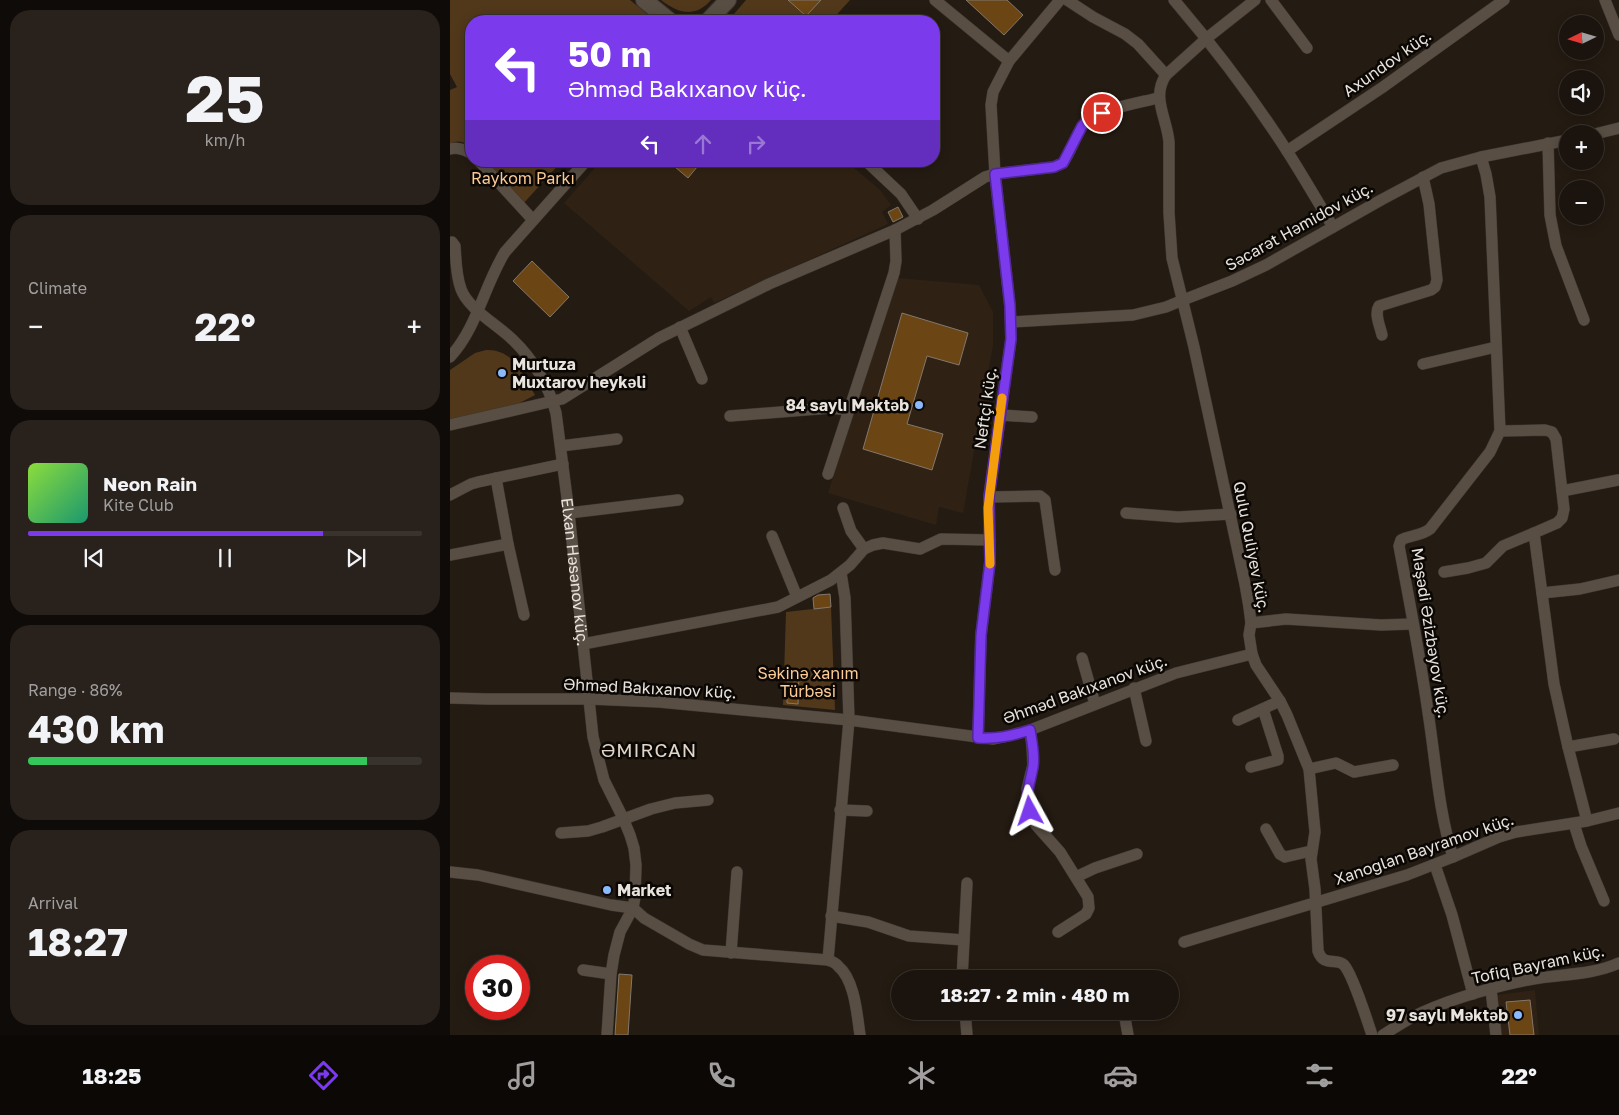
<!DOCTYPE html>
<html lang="en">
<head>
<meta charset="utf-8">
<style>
  :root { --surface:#1b140e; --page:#28211c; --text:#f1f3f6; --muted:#a09e9e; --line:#39332e; --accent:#7c3aed }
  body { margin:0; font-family:"Golos Text",sans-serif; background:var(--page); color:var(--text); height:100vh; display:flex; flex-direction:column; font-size:19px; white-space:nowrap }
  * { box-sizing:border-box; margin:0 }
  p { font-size:16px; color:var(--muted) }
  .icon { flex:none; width:28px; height:28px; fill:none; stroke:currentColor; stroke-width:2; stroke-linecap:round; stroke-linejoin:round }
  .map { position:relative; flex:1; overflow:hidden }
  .sheet { display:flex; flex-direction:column; gap:10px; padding:10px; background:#0f0b08; width:450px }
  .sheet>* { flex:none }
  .top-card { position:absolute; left:15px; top:15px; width:475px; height:152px; border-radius:20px; box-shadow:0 2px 12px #0003,0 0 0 1px var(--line); background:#7c3aed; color:#fff; overflow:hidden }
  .needle { width:32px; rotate:265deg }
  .fabs { position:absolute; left:1109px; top:15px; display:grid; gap:10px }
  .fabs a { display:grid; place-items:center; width:45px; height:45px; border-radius:50%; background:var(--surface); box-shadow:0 2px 12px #0003,0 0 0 1px var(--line); font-size:25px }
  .speed { position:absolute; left:15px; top:955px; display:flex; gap:10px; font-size:25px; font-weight:700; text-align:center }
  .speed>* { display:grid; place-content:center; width:65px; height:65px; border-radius:50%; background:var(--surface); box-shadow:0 2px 12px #0003,0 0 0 1px var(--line); line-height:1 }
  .speed .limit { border:8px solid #d22; background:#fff; color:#111 }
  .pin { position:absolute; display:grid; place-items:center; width:42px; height:42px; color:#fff; margin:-21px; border:2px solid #fff; border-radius:50%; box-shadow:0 1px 5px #0007 }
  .me { position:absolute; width:55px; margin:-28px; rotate:355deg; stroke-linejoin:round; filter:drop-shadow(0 0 4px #0008) }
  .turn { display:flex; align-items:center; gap:18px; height:105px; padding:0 20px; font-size:22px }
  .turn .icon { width:65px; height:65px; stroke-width:2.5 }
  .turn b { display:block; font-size:35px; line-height:42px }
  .lanes { display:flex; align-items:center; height:48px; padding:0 20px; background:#0003; justify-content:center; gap:25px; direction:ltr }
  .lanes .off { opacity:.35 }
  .big { font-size:38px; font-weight:700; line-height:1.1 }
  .sheet .widget { flex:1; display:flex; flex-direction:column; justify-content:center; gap:8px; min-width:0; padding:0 18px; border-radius:20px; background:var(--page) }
  .sheet .dial { align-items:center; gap:0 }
  .dial b { font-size:65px; line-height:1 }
  .song { display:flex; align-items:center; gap:15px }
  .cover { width:60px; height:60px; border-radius:8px; background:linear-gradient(135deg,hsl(90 70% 55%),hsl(160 70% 35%)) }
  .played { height:5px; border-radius:2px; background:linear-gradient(90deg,var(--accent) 75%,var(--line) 75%) }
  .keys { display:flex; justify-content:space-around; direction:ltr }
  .heat { display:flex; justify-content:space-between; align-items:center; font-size:28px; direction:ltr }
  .charge { height:8px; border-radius:4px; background:linear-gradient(90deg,#34c759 86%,var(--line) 0) }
  .trip { position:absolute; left:441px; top:970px; width:288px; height:50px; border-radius:25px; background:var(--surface); box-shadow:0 2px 12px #0003,0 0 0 1px var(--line); font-weight:700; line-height:50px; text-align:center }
  .menu { display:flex; height:80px; justify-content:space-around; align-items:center; background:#0b0806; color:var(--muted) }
  .menu .icon { width:35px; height:35px }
  .menu .active { color:var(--accent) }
  .menu b { font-size:22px; color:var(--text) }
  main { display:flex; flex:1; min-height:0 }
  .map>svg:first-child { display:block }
</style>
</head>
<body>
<main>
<section class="sheet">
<div class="widget dial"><b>25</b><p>km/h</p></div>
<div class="widget"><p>Climate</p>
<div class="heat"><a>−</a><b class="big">22°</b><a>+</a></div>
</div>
<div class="widget">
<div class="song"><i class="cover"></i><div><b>Neon Rain</b><p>Kite Club</p></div></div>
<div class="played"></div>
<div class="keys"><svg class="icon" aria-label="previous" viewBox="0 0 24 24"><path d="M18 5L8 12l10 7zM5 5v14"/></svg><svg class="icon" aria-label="pause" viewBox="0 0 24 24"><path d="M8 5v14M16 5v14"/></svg><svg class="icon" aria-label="next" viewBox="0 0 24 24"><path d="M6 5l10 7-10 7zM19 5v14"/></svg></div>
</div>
<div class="widget"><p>Range · 86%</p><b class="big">430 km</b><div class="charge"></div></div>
<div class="widget"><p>Arrival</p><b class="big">18:27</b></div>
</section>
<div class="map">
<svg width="1169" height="1035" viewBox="0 0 1169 1035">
  <rect width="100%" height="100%" fill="#241b12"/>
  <path fill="#2f2214" d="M151,161H396L430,190L441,205L432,212L438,224L264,303L261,297L239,311L114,203Z
    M447,278L529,285L543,312V345L513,513L489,507L486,525L378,493Z
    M1085,990L1089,1035H1051L1047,995Z"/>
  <path fill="#51381b" d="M0,0H180L206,21H21V147C15,142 8,139 0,144V90L7,87L0,74Z
    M211,0H261C245,18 229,14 211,0Z
    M296,0H400L381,21H278Z
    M35,161H112L73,204Z
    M36,350C64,349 72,374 85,395L60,408L0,421V370L25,353Z
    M381,607L385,710L333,705L336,612Z"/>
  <path fill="#6b4514" stroke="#82786d" d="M338,0H371L356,16Z
    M516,0H557L573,15L554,35Z
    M218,161H252L238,178Z
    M448,207L453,217L443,222L438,212Z
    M82,261L119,297L100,317L63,281Z
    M452,313L518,333L509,365L477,356L457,424L493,434L482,470L413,449Z
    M380,594L381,607L364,609L363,598L368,595Z
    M338,675L349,676L348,704L337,703Z
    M169,974L182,975L178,1035H165Z
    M1080,1000L1084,1035H1060L1056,1002Z"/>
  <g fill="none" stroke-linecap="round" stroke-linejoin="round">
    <defs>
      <g id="street">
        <path d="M485,0L559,61L610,0"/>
        <path d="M617,0L643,17L675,34L688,44L716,75"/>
        <path d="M724,0C765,48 803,98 837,151C853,176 868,202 883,227"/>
        <path d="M805,0L757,38L716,75C701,97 717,118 719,142V213L722,258L744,347L795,584L799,607L801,623L799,635L802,654L806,665L830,701L837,715L859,769L865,832L861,859L865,889L868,951C874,968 886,957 894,965C903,975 917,1020 922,1035"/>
        <path d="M821,0L857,48"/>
        <path d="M1155,0L1169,35"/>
        <path d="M1145,134L1169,128"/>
        <path d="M1098,143L1100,215L1106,246L1134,320"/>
        <path d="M0,149C8,147 14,150 21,153"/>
        <path d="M837,151L933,87L1054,0"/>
        <path d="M29,161L83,220"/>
        <path d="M416,161L451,194L468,219"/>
        <path id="s1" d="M2,242L5,246C6,260 6,276 11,289C18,309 48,325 63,340C83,359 99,386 106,413L119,513L143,737L154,780L173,818L180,835L184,848L186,865L185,897L183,908L170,932L164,955L161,974L157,1035"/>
        <path d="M561,322L683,315L716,307L733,300L782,281L816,265L931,200L991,168L1031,157L1118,140"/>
        <path d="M230,327L252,379"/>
        <path d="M932,335C930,326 924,314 929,306L981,290L985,287L987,280L979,204L973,177"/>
        <path d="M0,357C27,328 34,286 55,252L136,161"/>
        <path d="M973,364L1046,347"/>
        <path d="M550,415L582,417"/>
        <path d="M280,416L380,408L398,410"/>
        <path d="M0,425L112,399L209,338L319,284L445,230L483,210L535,177L545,174L604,167L613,163C621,151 625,137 633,125C644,110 689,103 708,98"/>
        <path d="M1050,431L1095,430L1102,432L1106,439L1114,509L1112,518L1107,523L1084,533L1104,684L1118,747L1137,821"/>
        <path d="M111,446L167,439"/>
        <path d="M378,474L444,273L446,261L445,230"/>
        <path d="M1112,491L1168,480"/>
        <path d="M0,495L21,484L28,482L113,464"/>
        <path d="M539,497L590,496L595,500L605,570"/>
        <path d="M393,508L401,531L414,549"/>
        <path d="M119,513L228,500"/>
        <path d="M676,513L728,517L781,514"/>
        <path d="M322,536L347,597"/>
        <path d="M58,544L74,615"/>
        <path d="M0,555L58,544L46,478"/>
        <path d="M994,572L1018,568L1036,563L1053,546L1084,533"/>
        <path d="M1092,593L1130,589L1169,580"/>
        <path d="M801,623L836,619L931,625L963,624"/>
        <path d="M133,644L328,607L381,580L400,565L414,549L423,545L433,543L470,549L491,539L540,540"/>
        <path d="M632,658L645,704"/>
        <path d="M684,688L696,741"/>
        <path d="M0,698L38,699H139L209,702L399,720L543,739L562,735L580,730L726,673L802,654"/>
        <path d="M788,720L830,701"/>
        <path d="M580,730L582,746L583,765L577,789L580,811L586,825L610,852L638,897L639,908L636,914L608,932"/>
        <path d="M528,738L531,635L540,562L539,497L561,339L560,306L545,174L541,105L543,92L559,61"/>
        <path d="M1118,747L1164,739"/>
        <path d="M801,767L828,760V756L813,709"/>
        <path d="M859,769L886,763L904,772L943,765"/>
        <path d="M390,810L417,811"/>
        <path d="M1124,824L1131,846L1154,901"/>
        <path d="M816,829L830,854L835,857L861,851"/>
        <path d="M111,833L138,831L152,827L201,809L225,803L258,800"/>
        <path d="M1003,857C989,813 986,765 979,719C971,661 960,604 949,546L951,540C960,535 971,536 980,529L1040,452L1050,431L1040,197L1036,174L1031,157"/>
        <path d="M985,865L1002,915L1023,994"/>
        <path d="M0,872L28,875L161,905L183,908L194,918L239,944L253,950L378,960C381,961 386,963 388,966C405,980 407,1015 410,1035"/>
        <path d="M626,877L645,868L687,854"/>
        <path d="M381,916L418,922L459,936L514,940"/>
        <path d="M734,942L957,875L1003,857L1049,837L1066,832L1137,821L1169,813"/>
        <path d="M281,953L287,872"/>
        <path d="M378,960L399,720L395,598L391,573"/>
        <path d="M133,970L161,974"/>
        <path d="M512,979L517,883"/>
        <path d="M1041,989L1046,1035"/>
        <path d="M515,1011L517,1035"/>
        <path d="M672,1011L675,1018L678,1035"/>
        <path d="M933,1035C946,1027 959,1018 973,1012C1004,998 1049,985 1083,979C1111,974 1143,975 1169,963"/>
      </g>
      <path id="secondary" d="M194,0L220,21
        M258,21L278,0"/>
    </defs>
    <use href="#street" stroke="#3d3732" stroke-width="12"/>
    <use href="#secondary" stroke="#3d3732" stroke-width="18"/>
    <use href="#street" stroke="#584e44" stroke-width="11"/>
    <use href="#secondary" stroke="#584e44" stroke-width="16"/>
  </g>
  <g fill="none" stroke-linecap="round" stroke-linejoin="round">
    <defs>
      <path id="route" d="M580,811C575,791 580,785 583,767C585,755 582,742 580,730C561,736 547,739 528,738L531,635L540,562L539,497L561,339L560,306L545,174L604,167L613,163L632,126L639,118L652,113"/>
    </defs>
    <use href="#route" stroke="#51269a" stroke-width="12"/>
    <use href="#route" stroke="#7c3aed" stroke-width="9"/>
    <path stroke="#f59e0b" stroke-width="9" d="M540,564L538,508L552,398"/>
  </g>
  <g fill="#8bbafc" stroke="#0a0704" stroke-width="2">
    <circle cx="52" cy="373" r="5"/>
    <circle cx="469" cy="405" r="5"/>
    <circle cx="157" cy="890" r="5"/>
    <circle cx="1068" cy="1015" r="5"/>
  </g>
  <g text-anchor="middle" stroke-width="5" stroke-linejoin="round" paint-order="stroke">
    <g font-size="16" fill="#e9e3dd" stroke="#0a0704">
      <text transform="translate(937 63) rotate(-35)" y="6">Axundov küç.</text>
      <text transform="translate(849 226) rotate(-29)" y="6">Səcarət Həmidov küç.</text>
      <text transform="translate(535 408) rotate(-82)" y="6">Neftçi küç.</text>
      <text transform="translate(802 547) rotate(79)" y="6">Qulu Quliyev küç.</text>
      <text dy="6" stroke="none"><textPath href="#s1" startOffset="368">Elxan Həsənov küç.</textPath></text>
      <text transform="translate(981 633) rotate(81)" y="6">Məşədi Əzizbəyov küç.</text>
      <text transform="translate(200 688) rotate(3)" y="6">Əhməd Bakıxanov küç.</text>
      <text transform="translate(635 689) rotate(-20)" y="6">Əhməd Bakıxanov küç.</text>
      <text transform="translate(974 849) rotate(-19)" y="6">Xanoğlan Bayramov küç.</text>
      <text transform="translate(1088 964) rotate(-12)" y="6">Tofiq Bayram küç.</text>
    </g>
    <g font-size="16" fill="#fdcb95" stroke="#0a0704">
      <text x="73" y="184">Raykom Parkı</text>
      <text x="358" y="679">Səkinə xanım<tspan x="358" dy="18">Türbəsi</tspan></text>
    </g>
    <g font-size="16" font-weight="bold" fill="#e9e3dd" stroke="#0a0704" text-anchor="start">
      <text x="62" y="370">Murtuza<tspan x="62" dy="18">Muxtarov heykəli</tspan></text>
      <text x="459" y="411" text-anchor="end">84 saylı Məktəb</text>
      <text x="167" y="896">Market</text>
      <text x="1058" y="1021" text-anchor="end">97 saylı Məktəb</text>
    </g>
    <g font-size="19" letter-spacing="1" fill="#e1d5c9" stroke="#0a0704">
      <text x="199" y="757">ƏMIRCAN</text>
    </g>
  </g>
</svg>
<div class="fabs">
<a><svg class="needle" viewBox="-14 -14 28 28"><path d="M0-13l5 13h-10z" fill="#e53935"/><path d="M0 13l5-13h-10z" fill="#a09e9e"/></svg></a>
<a><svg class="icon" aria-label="sound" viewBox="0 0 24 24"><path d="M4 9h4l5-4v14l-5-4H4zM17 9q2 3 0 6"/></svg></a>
<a>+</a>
<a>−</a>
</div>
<div class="speed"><div class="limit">30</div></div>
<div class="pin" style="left:652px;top:113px;background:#d93025"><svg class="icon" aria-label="arrive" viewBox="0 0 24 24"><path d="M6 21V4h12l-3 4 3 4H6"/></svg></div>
<svg class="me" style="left:580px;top:811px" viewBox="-20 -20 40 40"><path d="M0-17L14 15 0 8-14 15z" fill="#7c3aed" stroke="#fff" stroke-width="4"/></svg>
<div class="trip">18:27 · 2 min · 480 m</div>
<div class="top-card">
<div class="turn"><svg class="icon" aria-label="left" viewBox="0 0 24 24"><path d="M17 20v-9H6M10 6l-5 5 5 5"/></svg><div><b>50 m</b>Əhməd Bakıxanov küç.</div></div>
<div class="lanes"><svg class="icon" aria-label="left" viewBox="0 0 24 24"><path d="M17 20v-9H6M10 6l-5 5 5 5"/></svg><svg class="icon off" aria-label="ahead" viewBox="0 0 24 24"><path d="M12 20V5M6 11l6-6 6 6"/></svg><svg class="icon off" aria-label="right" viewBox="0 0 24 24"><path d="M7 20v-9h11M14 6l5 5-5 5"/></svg></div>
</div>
</div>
</main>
<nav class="menu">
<b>18:25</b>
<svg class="icon active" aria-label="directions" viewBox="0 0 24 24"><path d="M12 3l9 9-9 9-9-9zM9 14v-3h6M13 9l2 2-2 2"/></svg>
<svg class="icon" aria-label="music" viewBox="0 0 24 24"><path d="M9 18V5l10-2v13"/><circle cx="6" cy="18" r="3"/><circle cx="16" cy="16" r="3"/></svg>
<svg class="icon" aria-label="phone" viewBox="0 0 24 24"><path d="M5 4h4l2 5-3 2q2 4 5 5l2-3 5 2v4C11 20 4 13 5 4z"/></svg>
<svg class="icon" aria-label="climate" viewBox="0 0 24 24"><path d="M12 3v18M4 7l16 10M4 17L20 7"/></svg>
<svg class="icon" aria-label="car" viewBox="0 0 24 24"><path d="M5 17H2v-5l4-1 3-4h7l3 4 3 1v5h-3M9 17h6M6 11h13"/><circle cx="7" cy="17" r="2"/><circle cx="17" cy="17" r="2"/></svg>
<svg class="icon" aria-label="filters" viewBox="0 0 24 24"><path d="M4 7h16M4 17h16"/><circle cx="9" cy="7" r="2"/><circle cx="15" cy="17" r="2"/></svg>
<b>22°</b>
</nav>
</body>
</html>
